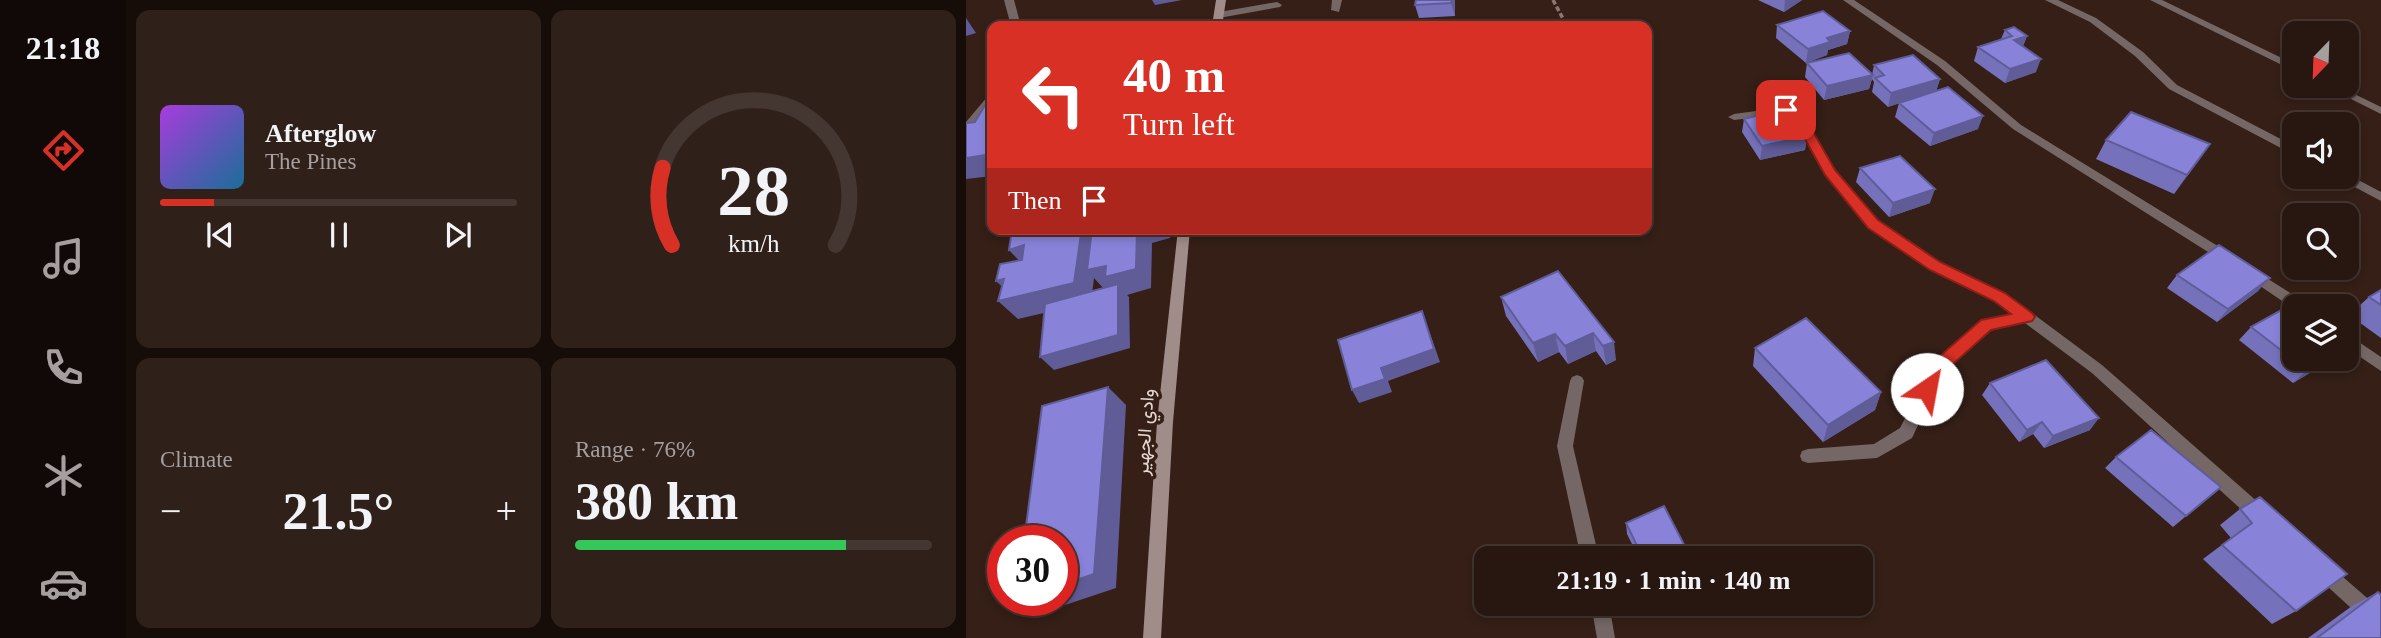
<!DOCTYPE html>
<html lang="en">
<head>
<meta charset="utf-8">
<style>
  :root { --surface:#281711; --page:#30201a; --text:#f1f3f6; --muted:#a59f9f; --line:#443631; --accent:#d93025 }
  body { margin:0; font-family:"Times New Roman",Vazirmatn,serif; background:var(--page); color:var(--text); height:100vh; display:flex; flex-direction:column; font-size:26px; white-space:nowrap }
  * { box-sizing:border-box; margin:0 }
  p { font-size:23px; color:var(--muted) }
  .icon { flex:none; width:38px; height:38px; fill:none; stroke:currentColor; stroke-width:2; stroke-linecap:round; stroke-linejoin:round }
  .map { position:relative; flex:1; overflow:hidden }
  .drawer { display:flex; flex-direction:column; gap:10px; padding:10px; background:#160d09; width:840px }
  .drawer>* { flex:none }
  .banner { position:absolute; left:21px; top:21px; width:665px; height:214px; border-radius:14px; box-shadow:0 4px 10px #0003,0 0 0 2px var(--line); background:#d93025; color:#fff; overflow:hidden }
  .needle { width:46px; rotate:203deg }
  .controls { position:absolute; left:1316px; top:21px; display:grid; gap:14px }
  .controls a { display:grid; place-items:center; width:77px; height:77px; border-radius:14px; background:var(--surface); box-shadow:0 4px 10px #0003,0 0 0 2px var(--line); font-size:35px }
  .speed { position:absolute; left:21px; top:525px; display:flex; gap:14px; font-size:35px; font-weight:700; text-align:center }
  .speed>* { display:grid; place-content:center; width:91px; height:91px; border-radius:50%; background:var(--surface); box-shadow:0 4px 10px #0003,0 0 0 2px var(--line); line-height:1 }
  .speed .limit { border:10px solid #d22; background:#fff; color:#111 }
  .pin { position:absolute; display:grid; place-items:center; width:60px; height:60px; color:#fff; margin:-30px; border-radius:14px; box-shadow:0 4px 10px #0006 }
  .me { position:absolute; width:77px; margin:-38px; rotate:33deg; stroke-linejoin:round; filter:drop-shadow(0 0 5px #0008) }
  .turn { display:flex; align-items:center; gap:24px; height:147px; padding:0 21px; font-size:32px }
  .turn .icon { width:91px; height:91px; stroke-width:2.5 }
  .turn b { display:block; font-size:49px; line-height:60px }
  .then { display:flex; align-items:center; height:66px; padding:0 21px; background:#0003; gap:14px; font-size:26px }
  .big { font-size:52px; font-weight:700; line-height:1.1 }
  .drawer .card { flex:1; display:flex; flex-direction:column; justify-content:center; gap:10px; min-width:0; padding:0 24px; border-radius:14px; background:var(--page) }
  .drawer .dial { align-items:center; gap:0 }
  .dial svg { height:182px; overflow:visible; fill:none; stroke:var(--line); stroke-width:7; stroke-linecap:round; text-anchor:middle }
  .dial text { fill:var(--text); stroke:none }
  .song { display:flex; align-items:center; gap:21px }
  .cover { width:84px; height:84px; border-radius:10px; background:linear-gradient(135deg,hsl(280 70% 55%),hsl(200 70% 35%)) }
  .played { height:7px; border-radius:4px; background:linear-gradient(90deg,var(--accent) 15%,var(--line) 15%) }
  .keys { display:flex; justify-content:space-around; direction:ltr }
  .heat { display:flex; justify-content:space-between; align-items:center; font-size:38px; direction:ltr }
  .charge { height:10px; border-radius:5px; background:linear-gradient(90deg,#34c759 76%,var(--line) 0) }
  .drawer .tiles { flex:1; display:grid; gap:10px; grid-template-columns:repeat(2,1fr) }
  .trip { position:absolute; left:508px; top:546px; width:399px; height:70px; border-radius:14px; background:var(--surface); box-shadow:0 4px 10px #0003,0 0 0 2px var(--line); font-weight:700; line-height:70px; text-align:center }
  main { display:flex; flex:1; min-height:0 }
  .dock { display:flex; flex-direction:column; width:126px; justify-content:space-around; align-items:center; background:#100907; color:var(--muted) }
  .dock .icon { width:49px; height:49px }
  .dock .selected { color:var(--accent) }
  .dock b { font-size:32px; color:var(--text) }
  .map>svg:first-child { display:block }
</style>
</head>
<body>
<main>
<nav class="dock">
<b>21:18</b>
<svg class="icon selected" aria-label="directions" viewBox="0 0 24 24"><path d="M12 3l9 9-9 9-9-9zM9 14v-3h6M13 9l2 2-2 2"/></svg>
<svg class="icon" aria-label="music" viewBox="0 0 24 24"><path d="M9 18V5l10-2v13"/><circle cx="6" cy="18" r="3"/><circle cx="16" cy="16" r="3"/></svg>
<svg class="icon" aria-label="phone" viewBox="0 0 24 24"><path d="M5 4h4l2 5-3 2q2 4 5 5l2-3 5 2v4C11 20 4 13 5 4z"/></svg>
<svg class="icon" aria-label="climate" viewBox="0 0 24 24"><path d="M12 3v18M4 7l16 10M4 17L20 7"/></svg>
<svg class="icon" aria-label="car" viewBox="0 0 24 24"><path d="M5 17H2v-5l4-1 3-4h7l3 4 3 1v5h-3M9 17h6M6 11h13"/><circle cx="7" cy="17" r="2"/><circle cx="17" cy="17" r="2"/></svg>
</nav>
<section class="drawer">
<div class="tiles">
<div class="card">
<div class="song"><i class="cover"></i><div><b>Afterglow</b><p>The Pines</p></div></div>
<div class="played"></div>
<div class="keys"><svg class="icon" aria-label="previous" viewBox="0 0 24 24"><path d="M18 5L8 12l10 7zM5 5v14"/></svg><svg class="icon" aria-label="pause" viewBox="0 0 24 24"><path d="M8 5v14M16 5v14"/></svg><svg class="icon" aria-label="next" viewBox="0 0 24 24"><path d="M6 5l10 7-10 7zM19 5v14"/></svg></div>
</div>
<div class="card dial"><svg viewBox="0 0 100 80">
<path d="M14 69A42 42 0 1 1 86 69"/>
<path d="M14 69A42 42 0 0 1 10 35" stroke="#d93025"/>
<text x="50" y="56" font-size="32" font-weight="700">28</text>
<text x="50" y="72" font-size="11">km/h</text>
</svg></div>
<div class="card"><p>Climate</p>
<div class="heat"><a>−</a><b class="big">21.5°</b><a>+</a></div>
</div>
<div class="card"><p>Range · 76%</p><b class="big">380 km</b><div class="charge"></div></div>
</div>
</section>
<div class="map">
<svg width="1415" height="638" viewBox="0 0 1415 638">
  <rect width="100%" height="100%" fill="#351f17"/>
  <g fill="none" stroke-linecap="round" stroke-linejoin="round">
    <path stroke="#8a7771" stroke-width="3.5" stroke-dasharray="5 2.5" stroke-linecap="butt" d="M587,0L601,26"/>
    <path fill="#746765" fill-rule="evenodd" d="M366,0H376L373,12L365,10Z
      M311,2L316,5L314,7L253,18L248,15L253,12Z"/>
    <path fill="#746765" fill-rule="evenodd" d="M38,0H48L55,26H45Z
      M877,0H888L979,61L1055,125L1268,256L1270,259L1268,262H1258L1047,129L971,65Z
      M1079,0H1092L1130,18L1177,52L1211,85L1328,146V155L1203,89L1169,56L1124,22Z
      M1184,0H1196L1328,64V71Z
      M1359,86H1372L1415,107V114Z
      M26,95V105L4,131L0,132V122L22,96Z
      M820,107L838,117L869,170L911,221L974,263L1039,293L1136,365L1302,511L1304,517L1302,523L1296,525L1290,523L1126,373L1059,323L1025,329L977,372L946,438L911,458L842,463L836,461L834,456L836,451L842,449L908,444L934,428L967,364L1016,320L1047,314L1029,301L964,269L903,227L860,175L830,121L818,114L768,120L762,117L768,114Z
      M1381,174L1415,192V201L1370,177H1381Z
      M1283,267L1339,302L1341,306H1328V309L1278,275L1276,272L1278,269Z
      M1381,334L1415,357V371L1381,348Z
      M611,375L616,377L618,381L607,446L633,558H615L591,446L604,381L606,377Z
      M1356,561L1362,564L1415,610V631L1408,629L1350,576L1347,570L1350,564Z
      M625,604H643L649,638H631Z"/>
    <path fill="#a08c88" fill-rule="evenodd" d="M250,0H260L256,26H246Z
      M212,229H224L207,422L195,638H177L191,422Z"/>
  </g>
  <path fill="#7571bb" d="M489,0V16L453,18L449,5Z
    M792,0H836L818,12Z
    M811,25L884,31L881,44L862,50L861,55L840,63L810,38Z
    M1039,30L1061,36L1057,46L1070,72L1039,83L1008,61L1012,47L1035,39Z
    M841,63L906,75L908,65L974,79L970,91L1012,129L964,146L929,117L933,103L922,107L906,92L908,82L906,79L903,89L858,100L839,77Z
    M778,119L841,136L839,150L794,160L776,132Z
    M1140,140L1244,144L1208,194L1130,159Z
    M894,168L964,203L923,217L890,182Z
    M592,271L650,360L640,365L630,351L602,364L593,352L572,362L540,316L535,297Z
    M1211,275L1292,291L1251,322L1201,288Z
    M1415,290V338L1383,315L1403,297Z
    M1285,327L1328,359H1367L1327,383L1273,340Z
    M789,348L915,392L909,410L857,442L787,366Z
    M1024,383L1124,430L1078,448L1067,434L1053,442L1016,395Z
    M1150,457L1255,487L1207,527L1139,468Z
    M1274,509L1381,574L1330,611L1306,624L1237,559L1265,538L1254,525Z
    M660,523L725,558H673L661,534Z
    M1412,592L1415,638H1342L1386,606Z"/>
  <path fill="#5f5c98" d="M186,0H216L189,5Z
    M486,0H489V16L485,3Z
    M819,0H836L818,12Z
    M0,18L10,33L0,36Z
    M884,31L881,44L862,50L861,55L840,63L842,49L861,38Z
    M1061,36L1056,49L1048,40Z
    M1075,59L1070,72L1039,83L1044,69Z
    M907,75L903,89L858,100L861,86Z
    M974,79L970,92L922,107L925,93Z
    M1017,116L1012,129L964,146L968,133Z
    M841,136L839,150L794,160L796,146Z
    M1244,144L1231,163L1208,194L1221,175Z
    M26,154V176L0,179V158Z
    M969,189L964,203L923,217L927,203Z
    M122,229H205L204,238L186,243L185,288L161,295L163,297L164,348L88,370L74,357L138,289L128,278L125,302L52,319L32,301L47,297L30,281Z
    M58,245L61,269L43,250Z
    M1304,278L1292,291L1251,322L1262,309Z
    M456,311L474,362L422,381L426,392L393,403L386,390Z
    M627,333L630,351L602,364L599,346Z
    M589,334L593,352L572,362L567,343Z
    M648,342L650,360L640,365L637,346Z
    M1360,359H1367L1327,383L1341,370Z
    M142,387L160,405L150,588L75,613L50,600H96V585Z
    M915,392L909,410L857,442L862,425Z
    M1133,418L1124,430L1078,448L1087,436Z
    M1076,422L1067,434L1053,442L1061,430Z"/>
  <path fill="#8883d9" stroke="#5f5c98" stroke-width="2" d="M450,0H486L485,3L449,5Z
    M857,11L884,31L861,38L864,42L842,49L811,25Z
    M1048,27L1061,36L1048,40L1075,59L1044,69L1012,47L1046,36L1039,30Z
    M883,53L907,75L861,86L841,63Z
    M947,55L974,79L925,93L909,78L918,75L908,65Z
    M982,87L1017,116L968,133L933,103Z
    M26,103V114H25L22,120L26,119V154L0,158V123L9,122L19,105Z
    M820,108L841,136L796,146L778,119Z
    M1165,112L1244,144L1221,175L1140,140Z
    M934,156L969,189L927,203L894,168Z
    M64,229H122V232L115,234L108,283L32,301L38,279L30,281L34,264L56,260L58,245L43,250L45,236L64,233Z
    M126,229H171L170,269L139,277L140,266L121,270Z
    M1253,245L1304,278L1262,309L1211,275Z
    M592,271L648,342L637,346L627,333L599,346L589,334L567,343L535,297Z
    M152,284V335L74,357L79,304Z
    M1415,290V305L1403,297Z
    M1328,303L1332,306H1328V359H1360L1341,370L1285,327Z
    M456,311L468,349L415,368L419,379L386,390L372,340Z
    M840,318L915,392L862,425L789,348Z
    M1080,360L1133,418L1087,436L1076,422L1061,430L1024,383Z
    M142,387L128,574L96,585V541H58L76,406Z
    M1185,430L1255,487L1220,516L1150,457Z
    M1294,497L1381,574L1330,611L1256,545L1286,523L1274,509Z
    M698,506L725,558H677L660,523Z
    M1412,592L1415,595V638H1351Z"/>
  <path fill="#d93025" stroke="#8d1f18" stroke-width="2" d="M820,106L838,116L869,170L912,220L974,262L1039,293L1066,313L1069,317L1066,321L1025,330L978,372L967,394H955L953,389L966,363L1015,320L1045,314L1028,301L964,270L902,228L859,175L829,121L814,110Z"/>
  <g text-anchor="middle" stroke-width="7" stroke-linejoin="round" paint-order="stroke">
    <g font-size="19" fill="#e5d6d1" stroke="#351f17">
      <text transform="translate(178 432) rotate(-86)" y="7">وادي الجهير</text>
    </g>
  </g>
</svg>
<div class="controls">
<a><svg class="needle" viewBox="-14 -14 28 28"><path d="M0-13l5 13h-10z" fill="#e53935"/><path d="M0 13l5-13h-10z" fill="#a59f9f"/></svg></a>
<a><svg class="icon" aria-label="sound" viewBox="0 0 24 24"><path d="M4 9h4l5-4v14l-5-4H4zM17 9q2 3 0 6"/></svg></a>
<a><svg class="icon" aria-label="search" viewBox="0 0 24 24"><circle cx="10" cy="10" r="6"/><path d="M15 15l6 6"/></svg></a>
<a><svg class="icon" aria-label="layers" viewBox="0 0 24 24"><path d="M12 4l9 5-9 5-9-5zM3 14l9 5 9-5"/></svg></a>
</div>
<div class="speed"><div class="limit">30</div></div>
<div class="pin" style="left:820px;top:110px;background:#d93025"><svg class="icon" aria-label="arrive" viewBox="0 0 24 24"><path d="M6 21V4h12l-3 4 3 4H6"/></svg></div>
<svg class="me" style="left:961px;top:389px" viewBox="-20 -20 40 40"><circle r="19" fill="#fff"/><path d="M0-13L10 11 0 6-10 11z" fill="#d93025"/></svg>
<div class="trip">21:19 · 1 min · 140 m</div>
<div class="banner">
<div class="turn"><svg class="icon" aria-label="left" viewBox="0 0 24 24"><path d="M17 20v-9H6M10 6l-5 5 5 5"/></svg><div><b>40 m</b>Turn left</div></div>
<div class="then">Then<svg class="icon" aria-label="arrive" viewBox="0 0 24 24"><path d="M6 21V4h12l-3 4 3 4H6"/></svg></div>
</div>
</div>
</main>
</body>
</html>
